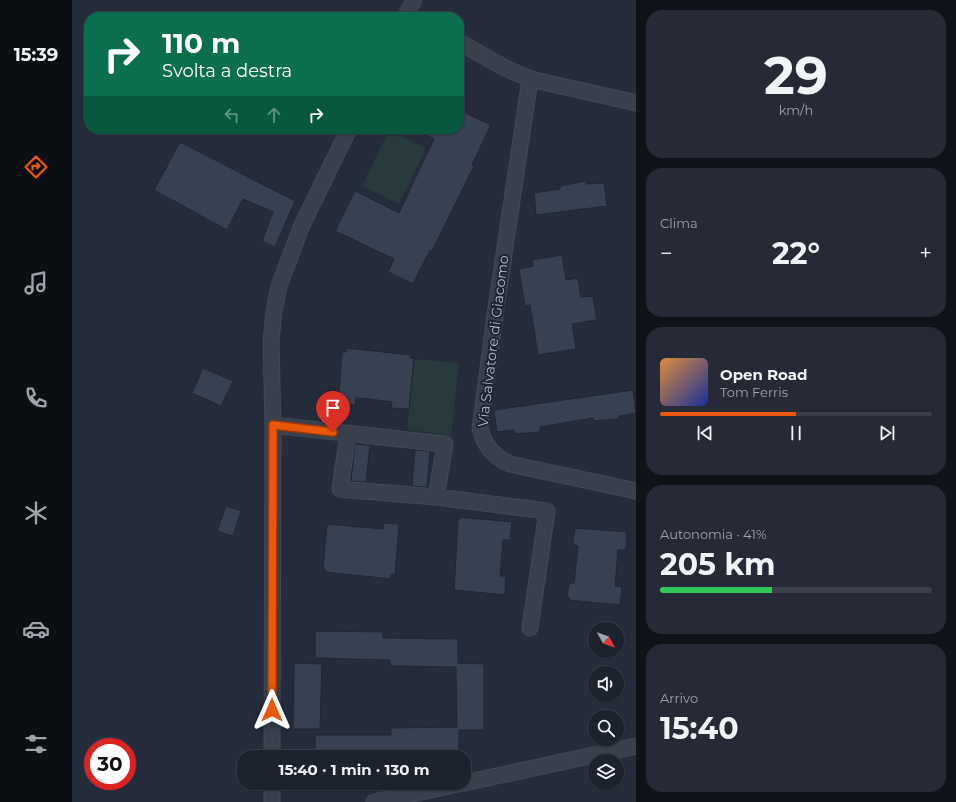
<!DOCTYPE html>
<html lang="it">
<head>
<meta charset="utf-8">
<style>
  :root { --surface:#1c222e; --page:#252a36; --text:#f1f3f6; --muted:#a0a4aa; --line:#3a3f4a; --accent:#ea580c }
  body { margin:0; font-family:Montserrat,sans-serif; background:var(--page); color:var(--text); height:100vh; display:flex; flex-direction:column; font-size:15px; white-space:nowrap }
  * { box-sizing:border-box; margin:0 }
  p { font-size:13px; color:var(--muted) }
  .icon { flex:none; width:22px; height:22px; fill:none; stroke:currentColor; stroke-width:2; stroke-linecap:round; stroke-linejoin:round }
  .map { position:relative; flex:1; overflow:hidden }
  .drawer { display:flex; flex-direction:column; gap:10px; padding:10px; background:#0f1319; width:320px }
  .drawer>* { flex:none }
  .hud { position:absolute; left:12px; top:12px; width:380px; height:122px; border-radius:16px; box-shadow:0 1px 3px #0004,0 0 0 1px var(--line); background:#0b6e4f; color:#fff; overflow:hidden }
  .needle { width:26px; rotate:130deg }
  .tools { position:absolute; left:516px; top:622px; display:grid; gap:8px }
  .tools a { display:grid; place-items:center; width:36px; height:36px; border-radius:50%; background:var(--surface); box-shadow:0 1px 3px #0004,0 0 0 1px var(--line); font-size:20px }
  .speed { position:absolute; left:12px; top:738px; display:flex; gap:8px; font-size:20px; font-weight:700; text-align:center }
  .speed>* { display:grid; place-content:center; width:52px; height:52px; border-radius:50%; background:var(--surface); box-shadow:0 1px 3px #0004,0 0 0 1px var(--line); line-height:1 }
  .speed .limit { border:6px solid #d22; background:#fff; color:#111 }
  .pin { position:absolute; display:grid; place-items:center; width:34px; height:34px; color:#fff; margin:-41px -17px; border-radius:50% 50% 50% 0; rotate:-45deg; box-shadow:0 0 4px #0007 }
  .pin .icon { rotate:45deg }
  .me { position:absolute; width:44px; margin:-22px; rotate:0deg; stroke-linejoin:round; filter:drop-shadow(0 0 3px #0008) }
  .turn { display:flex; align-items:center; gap:14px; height:84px; padding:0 12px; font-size:18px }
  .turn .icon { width:52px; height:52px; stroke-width:2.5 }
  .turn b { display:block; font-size:28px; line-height:34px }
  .lanes { display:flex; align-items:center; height:38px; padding:0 12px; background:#0003; justify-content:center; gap:20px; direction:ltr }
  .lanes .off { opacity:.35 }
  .big { font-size:30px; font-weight:700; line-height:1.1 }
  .drawer .tile { flex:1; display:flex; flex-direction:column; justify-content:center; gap:6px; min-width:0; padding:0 14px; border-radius:16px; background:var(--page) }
  .drawer .dial { align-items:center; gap:0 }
  .dial b { font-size:52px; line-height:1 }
  .song { display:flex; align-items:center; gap:12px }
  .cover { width:48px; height:48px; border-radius:6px; background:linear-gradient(135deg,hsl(30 70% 55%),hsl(230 70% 35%)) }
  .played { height:4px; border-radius:2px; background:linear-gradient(90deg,var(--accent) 50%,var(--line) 50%) }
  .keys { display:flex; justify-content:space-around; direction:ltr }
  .heat { display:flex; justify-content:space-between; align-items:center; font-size:22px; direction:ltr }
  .charge { height:6px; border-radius:3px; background:linear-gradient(90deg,#34c759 41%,var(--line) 0) }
  .trip { position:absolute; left:165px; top:750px; width:234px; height:40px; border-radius:16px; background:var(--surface); box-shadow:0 1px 3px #0004,0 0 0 1px var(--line); font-weight:700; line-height:40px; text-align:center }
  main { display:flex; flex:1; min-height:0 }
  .dock { display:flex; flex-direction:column; width:72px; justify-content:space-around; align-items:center; background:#0b0e12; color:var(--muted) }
  .dock .icon { width:28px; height:28px }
  .dock .active { color:var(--accent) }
  .dock b { font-size:18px; color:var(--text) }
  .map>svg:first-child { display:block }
</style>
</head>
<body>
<main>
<nav class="dock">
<b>15:39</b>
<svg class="icon active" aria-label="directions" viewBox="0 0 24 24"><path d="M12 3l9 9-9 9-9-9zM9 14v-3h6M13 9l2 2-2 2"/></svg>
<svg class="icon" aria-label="music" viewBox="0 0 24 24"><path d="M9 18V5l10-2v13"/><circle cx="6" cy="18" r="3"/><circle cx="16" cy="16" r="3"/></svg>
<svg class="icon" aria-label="phone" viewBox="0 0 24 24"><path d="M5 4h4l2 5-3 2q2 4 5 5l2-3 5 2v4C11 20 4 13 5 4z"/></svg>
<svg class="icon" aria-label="climate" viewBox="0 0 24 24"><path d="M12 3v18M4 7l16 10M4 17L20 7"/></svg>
<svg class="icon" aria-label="car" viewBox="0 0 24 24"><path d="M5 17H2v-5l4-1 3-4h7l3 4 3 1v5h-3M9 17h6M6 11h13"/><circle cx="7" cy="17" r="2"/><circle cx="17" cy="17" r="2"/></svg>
<svg class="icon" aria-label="filters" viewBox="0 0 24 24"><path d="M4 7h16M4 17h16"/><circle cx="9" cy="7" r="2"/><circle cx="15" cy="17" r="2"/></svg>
</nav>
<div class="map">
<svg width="564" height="802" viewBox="0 0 564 802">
  <rect width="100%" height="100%" fill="#252d3d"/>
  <path fill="#273a3e" d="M317,130L354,148L327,204L290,186Z
    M343,359L387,363L379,435L335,430Z"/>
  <path fill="#374153" stroke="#1f2734" d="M387,110L419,125L400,165L402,166L360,251L358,250L341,284L316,272L322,259L263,231L283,191L327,213L362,139L341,129H387Z
    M108,142L223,201L203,247L190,241L201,212L171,199L155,230L82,190Z
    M513,181L514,184L532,183L535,206L464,215L462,193L488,189V186Z
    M490,255L494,280L506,278L509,297L521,296L525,320L500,324L504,349L466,355L458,305L453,306L447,269L461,266L460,260Z
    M274,348L339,355L338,358H342L337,409L319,408L320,402L298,399L284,398L283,405L266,404L270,352H274Z
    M131,368L161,381L149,406L120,393Z
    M561,390L564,413L547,416V419L522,421L521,418L468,427V432L443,434L442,430L425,432L422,410Z
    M283,444L298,445L294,482L279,481Z
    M343,450L358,451L355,487L340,486Z
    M154,506L169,511L161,536L145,531Z
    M388,517L440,522L438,540H431L428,576H434L433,595L382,590L386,520L388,519Z
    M312,523L327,524L323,575L319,574V579L253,572V569H251L255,524L311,529Z
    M503,528L555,532L554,550H546L543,586L550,587L548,605L497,600V597H495L497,583H502L506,546L502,545L501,542Z
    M243,631L311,632V638L386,639V663L412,664V730H387V756L310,755V757H243V735H319V728L385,727L384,667L318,666V660L243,658Z
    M222,663L250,664L248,729H221Z"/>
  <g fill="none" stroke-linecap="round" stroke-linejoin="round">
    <defs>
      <path id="minor" d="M333,17L342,0
        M387,42L433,68L458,79L564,103
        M458,79L424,308L408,428C412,445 421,457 438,464L564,491
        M201,425L373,444L364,497L475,511L458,628
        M276,433L268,489L364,497
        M200,757L201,425L199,341L202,312L207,286L230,225L277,129
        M392,783L564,746
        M200,802V783
        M302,802L391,783"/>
    </defs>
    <use href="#minor" stroke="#414956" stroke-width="17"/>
    <use href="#minor" stroke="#38404d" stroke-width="15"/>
  </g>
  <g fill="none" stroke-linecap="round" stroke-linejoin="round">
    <defs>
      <path id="route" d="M200,710L201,425L261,432"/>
    </defs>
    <use href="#route" stroke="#983908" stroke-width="10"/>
    <use href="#route" stroke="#ea580c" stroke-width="7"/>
  </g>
  <g text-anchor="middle" stroke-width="4" stroke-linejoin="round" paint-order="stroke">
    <g font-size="14" fill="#b4bbc8" stroke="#1d2532">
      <text transform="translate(421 341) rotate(-83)" y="5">Via Salvatore di Giacomo</text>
    </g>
  </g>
</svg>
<div class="tools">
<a><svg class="needle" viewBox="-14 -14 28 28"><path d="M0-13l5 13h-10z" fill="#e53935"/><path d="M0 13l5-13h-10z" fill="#a0a4aa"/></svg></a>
<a><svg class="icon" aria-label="sound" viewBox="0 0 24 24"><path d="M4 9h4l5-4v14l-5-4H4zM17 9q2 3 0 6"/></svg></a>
<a><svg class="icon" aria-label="search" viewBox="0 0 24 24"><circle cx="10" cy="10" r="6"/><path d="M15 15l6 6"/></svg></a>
<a><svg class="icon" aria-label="layers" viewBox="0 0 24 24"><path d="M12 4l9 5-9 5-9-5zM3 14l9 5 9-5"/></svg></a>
</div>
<div class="speed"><div class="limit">30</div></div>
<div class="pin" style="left:261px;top:432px;background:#d93025"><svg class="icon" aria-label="arrive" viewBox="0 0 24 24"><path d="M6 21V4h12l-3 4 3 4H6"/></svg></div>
<svg class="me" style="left:200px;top:710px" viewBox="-20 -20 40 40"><path d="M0-17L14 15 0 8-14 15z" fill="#ea580c" stroke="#fff" stroke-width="4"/></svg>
<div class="trip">15:40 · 1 min · 130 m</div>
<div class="hud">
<div class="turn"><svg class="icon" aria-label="right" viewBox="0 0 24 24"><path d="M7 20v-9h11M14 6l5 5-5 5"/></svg><div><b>110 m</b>Svolta a destra</div></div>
<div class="lanes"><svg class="icon off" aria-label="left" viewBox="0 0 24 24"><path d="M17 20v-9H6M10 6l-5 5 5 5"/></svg><svg class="icon off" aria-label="ahead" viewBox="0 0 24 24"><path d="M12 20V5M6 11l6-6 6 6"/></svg><svg class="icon" aria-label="right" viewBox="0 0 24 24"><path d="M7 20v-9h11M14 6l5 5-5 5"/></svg></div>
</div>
</div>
<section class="drawer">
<div class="tile dial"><b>29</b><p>km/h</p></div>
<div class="tile"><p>Clima</p>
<div class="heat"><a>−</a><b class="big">22°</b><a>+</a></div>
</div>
<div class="tile">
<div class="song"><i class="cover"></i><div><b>Open Road</b><p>Tom Ferris</p></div></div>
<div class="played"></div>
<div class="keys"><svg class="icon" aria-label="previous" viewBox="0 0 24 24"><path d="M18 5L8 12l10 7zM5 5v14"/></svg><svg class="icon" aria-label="pause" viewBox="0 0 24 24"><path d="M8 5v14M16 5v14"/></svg><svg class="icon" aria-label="next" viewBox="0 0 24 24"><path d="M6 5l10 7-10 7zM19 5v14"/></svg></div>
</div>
<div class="tile"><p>Autonomia · 41%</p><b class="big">205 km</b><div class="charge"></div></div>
<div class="tile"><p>Arrivo</p><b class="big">15:40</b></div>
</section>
</main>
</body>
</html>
